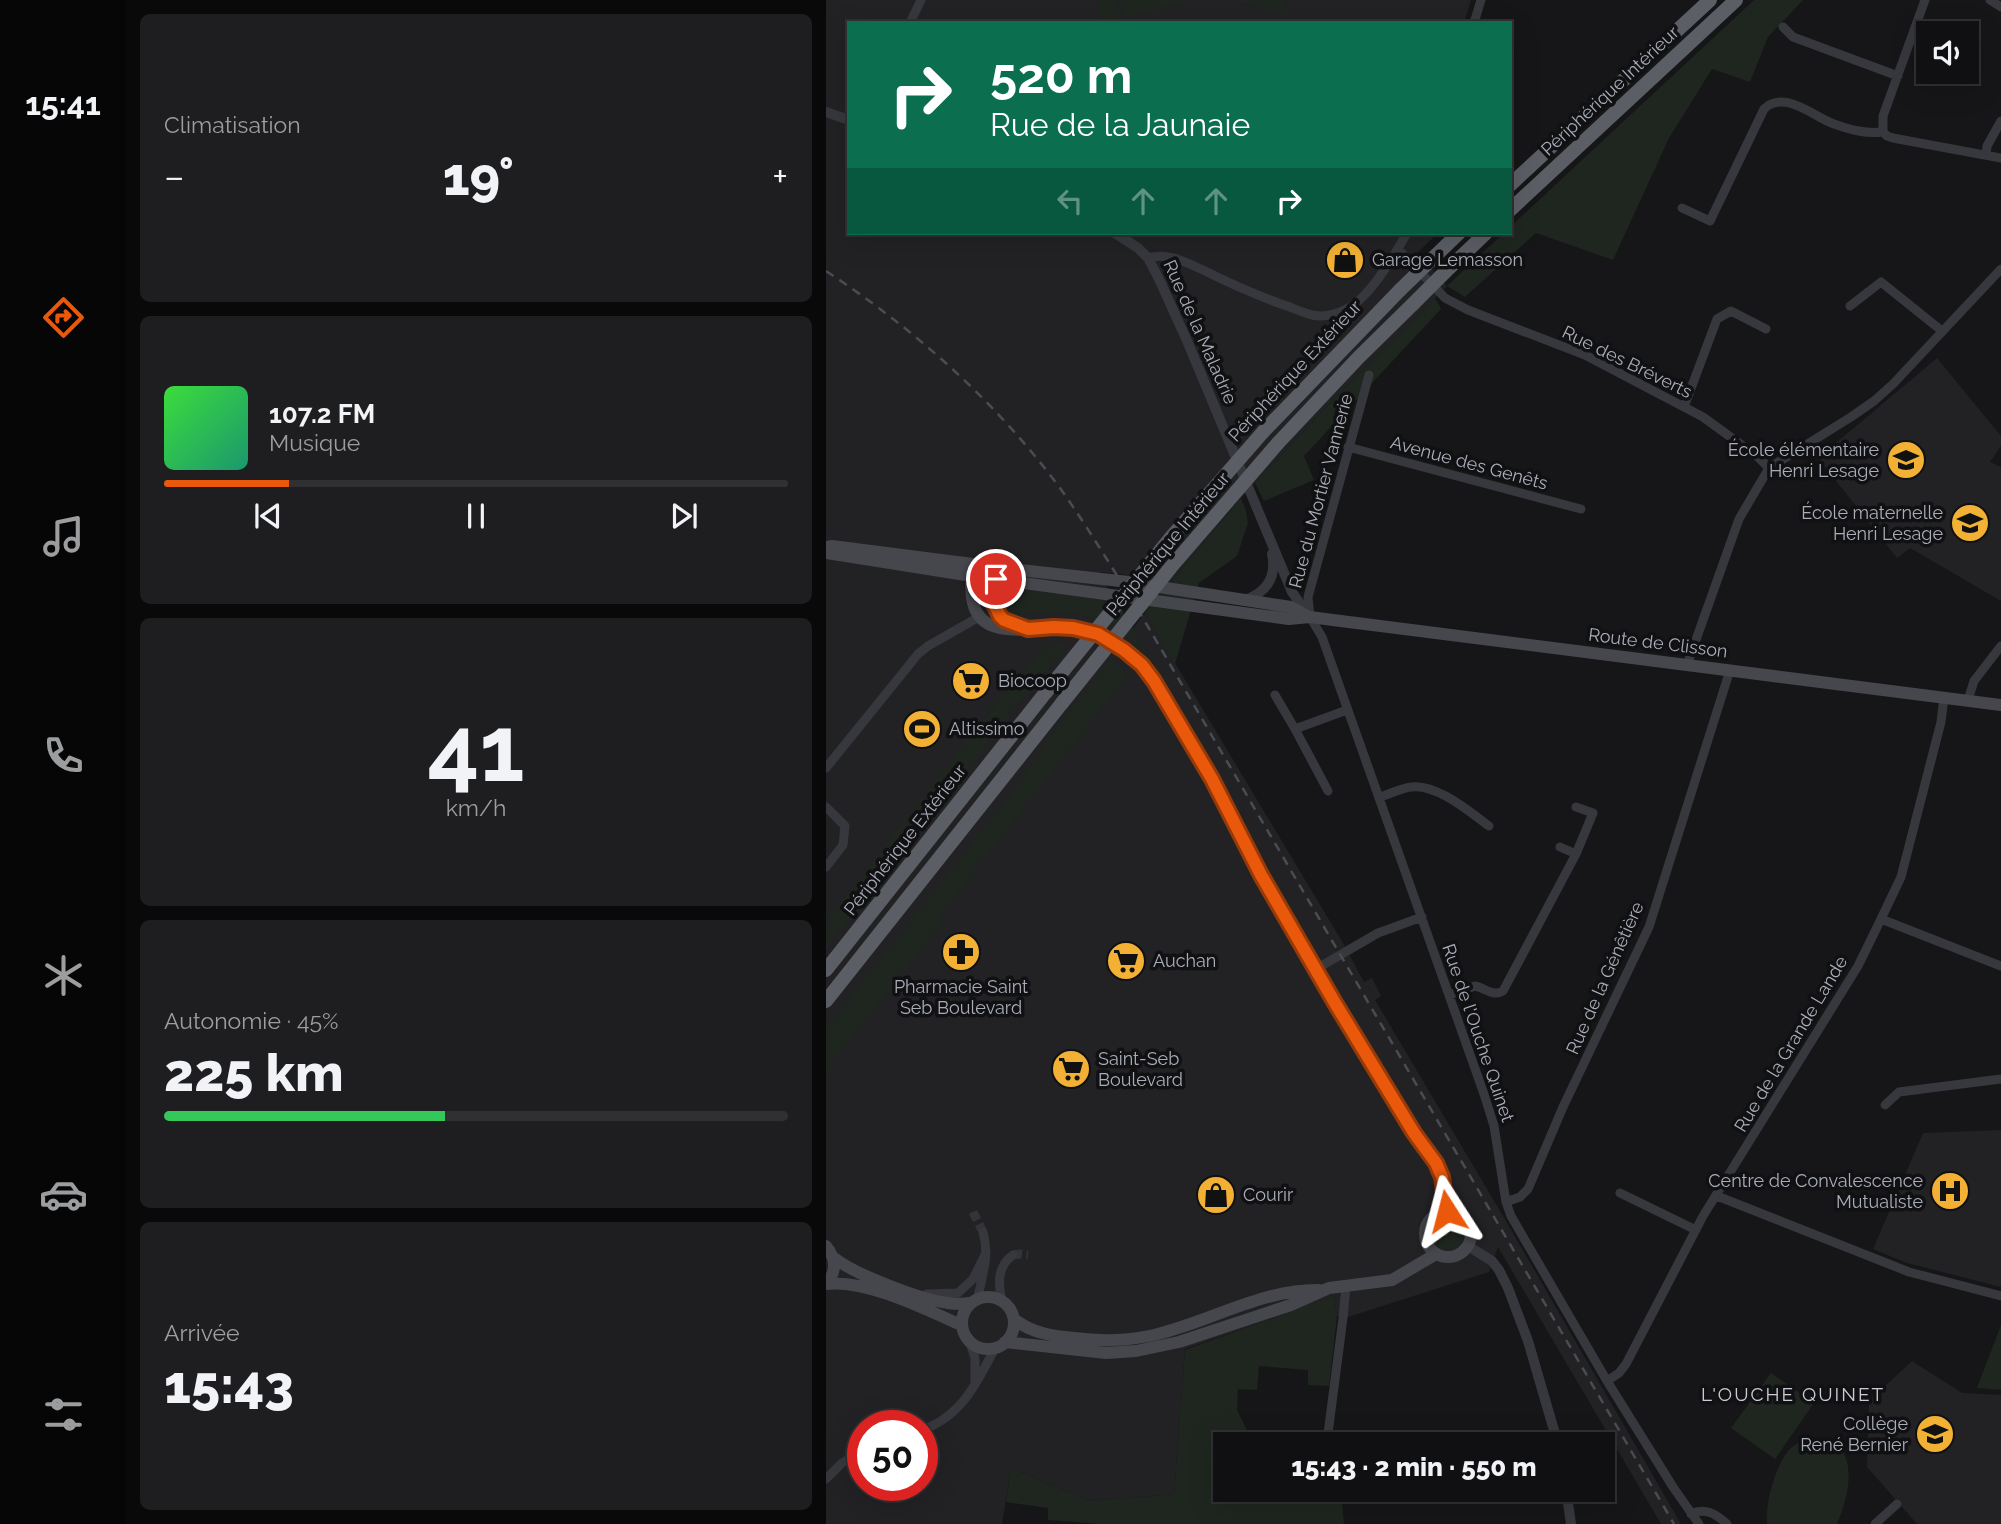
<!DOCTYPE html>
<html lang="fr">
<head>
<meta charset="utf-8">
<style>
  :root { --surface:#101012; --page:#1e1e20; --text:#f1f3f6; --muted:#9c9d9f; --line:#303032; --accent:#ea580c }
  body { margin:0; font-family:Raleway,sans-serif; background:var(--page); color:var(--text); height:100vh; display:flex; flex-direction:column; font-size:26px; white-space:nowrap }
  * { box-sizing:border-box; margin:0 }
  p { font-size:23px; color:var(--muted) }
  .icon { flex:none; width:38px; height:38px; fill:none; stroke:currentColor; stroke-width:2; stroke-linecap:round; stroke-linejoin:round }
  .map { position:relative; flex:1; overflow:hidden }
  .sheet { display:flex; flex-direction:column; gap:14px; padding:14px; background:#09090a; width:700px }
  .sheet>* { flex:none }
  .banner { position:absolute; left:21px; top:21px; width:665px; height:214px; border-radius:0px; box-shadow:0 7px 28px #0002,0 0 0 2px var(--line); background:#0b6e4f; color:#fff; overflow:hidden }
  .fabs { position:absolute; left:1090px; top:21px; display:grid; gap:14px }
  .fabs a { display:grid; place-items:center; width:63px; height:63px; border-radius:0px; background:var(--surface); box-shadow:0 7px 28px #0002,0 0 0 2px var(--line); font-size:35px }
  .speed { position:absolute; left:21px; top:1410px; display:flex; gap:14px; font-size:35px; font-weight:700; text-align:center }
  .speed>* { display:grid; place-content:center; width:91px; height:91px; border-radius:50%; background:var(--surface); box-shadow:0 7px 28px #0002,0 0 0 2px var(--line); line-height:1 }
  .speed .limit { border:10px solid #d22; background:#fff; color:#111 }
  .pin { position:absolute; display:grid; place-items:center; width:60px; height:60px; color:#fff; margin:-30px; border:4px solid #fff; border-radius:50%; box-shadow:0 2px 7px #0007 }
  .me { position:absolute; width:77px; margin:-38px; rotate:351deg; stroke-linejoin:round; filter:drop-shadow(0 0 5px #0008) }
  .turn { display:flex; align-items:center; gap:24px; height:147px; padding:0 28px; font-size:32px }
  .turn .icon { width:91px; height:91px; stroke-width:2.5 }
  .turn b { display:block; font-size:49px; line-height:60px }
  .lanes { display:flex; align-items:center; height:66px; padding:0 28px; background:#0003; justify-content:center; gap:35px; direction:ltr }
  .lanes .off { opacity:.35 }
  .big { font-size:52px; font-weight:800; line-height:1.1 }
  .sheet .card { flex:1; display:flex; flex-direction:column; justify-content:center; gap:10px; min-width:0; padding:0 24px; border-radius:10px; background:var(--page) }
  .sheet .dial { align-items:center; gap:0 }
  .dial b { font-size:91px; line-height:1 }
  .song { display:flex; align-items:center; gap:21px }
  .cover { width:84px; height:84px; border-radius:10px; background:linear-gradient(135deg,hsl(120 70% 55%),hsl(160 70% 35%)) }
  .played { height:7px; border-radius:4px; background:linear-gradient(90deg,var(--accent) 20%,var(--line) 20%) }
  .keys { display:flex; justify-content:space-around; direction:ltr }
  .heat { display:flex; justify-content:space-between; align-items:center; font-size:38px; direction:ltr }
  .charge { height:10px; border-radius:5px; background:linear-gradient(90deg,#34c759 45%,var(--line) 0) }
  .trip { position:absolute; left:387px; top:1432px; width:402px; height:70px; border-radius:0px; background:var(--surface); box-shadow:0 7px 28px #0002,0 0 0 2px var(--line); font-weight:800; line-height:70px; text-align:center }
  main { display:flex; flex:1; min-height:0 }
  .tabs { display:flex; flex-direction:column; width:126px; justify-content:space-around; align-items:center; background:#060607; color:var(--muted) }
  .tabs .icon { width:49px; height:49px }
  .tabs .on { color:var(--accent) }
  .tabs b { font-size:32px; color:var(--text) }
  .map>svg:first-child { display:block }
</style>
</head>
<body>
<main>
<nav class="tabs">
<b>15:41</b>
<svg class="icon on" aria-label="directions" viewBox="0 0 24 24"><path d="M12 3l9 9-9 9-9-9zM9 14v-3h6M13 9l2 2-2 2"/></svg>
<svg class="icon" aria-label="music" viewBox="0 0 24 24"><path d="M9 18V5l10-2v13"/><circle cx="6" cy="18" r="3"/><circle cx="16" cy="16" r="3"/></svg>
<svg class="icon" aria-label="phone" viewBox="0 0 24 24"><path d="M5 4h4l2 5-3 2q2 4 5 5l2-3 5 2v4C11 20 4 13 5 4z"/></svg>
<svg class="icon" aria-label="climate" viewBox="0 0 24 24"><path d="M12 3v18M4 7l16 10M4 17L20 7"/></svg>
<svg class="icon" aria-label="car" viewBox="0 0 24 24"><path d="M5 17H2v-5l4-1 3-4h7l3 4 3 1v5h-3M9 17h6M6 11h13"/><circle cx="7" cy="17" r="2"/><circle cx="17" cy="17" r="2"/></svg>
<svg class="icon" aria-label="filters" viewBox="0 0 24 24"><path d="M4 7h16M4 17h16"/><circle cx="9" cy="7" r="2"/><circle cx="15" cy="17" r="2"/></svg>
</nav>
<section class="sheet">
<div class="card"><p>Climatisation</p>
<div class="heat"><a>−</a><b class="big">19°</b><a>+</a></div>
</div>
<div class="card">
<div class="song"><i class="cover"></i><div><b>107.2 FM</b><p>Musique</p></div></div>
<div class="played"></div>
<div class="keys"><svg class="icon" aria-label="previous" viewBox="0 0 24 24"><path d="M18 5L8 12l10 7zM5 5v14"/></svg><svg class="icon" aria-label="pause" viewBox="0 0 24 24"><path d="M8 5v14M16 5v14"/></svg><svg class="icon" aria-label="next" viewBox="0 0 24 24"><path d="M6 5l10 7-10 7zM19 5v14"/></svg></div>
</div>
<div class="card dial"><b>41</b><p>km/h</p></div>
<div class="card"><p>Autonomie · 45%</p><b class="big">225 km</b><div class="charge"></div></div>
<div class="card"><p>Arrivée</p><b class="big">15:43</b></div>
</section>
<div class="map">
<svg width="1175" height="1524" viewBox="0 0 1175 1524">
  <rect width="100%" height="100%" fill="#161618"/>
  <path fill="#222225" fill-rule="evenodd" d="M0,0H645L638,23H23V233H612L591,253L621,286L506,401L415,498L319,613L517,943L538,982L546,978L555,996L549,1000L680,1221L855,1524H835L672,1247L663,1272L522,1317L511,1316L508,1297L359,1349L348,1494L264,1501L185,1468L176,1524H0ZM272,572L297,574L319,613L307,628ZM37,1426H96V1486H37Z
    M1111,358L1175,436V446L1164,462L1175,467V601L1084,548L1071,558L992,458Z
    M1175,1130V1287L1081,1263L1047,1249L1097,1133Z
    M1086,1361L1136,1393L1175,1395V1524H1091L1041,1467L1043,1401Z"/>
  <path fill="#1e261f" d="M273,0H289L297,23H274C271,14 277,10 273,0Z
    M293,0H365L301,18L295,7Z
    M410,0H460L455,15Z
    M928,0H977L942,37L924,82L886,69L843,138L787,260L710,233L639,297L621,286L678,233H684V227Z
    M609,298L615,309L478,456L488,480L438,501L429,483L506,401Z
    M415,498L420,511L422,523L411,556L373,583L349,664L319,613Z
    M190,589L291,602L326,660C297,632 271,612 228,612C214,613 198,617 185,609L182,600Z
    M241,645L206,691L192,704L70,862L0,947V921L148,731L219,646Z
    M285,658L302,675L114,916L118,920L0,1071V1028L193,784L225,735Z
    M606 1234a16 16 0 1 1 32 0a16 16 0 1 1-32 0Z
    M508,1296L511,1316L503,1386L482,1385V1370L433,1366L431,1390L412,1389L411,1410L428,1444H399V1489H515L518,1524H274L222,1520V1508L180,1502L185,1468L264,1501L348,1494L359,1350Z
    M1175,1325V1390L1151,1388Z
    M945,1373L988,1403L949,1459L905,1428Z
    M986,1438C1037,1438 1024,1494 1011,1524H941C939,1504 949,1467 962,1451C969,1443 977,1440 986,1438Z"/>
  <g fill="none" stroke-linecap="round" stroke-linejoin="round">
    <path stroke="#333438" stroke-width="9" stroke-dasharray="9 4.5" stroke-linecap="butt" d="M147,1212L157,1232
      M187,1255L194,1254L202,1255"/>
    <path stroke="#37383d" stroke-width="9" d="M1164,0L1175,7
      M84,23L95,0
      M648,23L655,0
      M957,27L967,37L1072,76
      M1057,132V116L1099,0
      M1057,132L1061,136L1067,138L1175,158
      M1160,155L1161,146L1175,121
      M856,208L884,221L938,109C958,89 988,117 1008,124C1025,130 1040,134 1057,132
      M572,249L619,298L642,310L759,355L858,407L877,417L932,457L943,468
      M322,258C342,252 359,262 377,270C405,284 432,296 461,306C469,309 478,313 486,315C500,318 516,313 527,305C547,292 569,254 581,233
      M1024,306L1055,282L1116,331
      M543,375L482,597L484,617L496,637L658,1094L668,1126L680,1202L685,1216L781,1381L847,1487L873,1524
      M858,407L891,319L905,311L940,329
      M522,447L755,509
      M861,665L913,519L943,468L1025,417L1048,401L1067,384L1175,269
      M449,695L469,729L521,710
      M1142,700L1148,681L1175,646
      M469,729L502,791
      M0,768L92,654L102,646L153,617
      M554,797C564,794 575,788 585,787C610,783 644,812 663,826
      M0,807L19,826L17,845L0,867
      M750,854L767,813L750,807
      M1055,919L1175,966
      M490,969L552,933L596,917
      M624,995L649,986C659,988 667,997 677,991L750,854L734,847
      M1059,1105L1073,1092L1175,1079
      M794,1193L870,1230
      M891,1196L1083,1272L1175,1296
      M680,1202L694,1197L702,1189L737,1107L823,927L904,670
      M100,1294L132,1293L147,1279L160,1253
      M152,1298C156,1274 164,1257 157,1232
      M176,1301C172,1284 171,1266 187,1255
      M144,1343L149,1358V1382
      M781,1381L793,1373L800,1364L877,1216L1032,966L1055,919L1075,877L1115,722L1118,697
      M96,1430C135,1417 151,1383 169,1348
      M501,1441L517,1318L520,1286
      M0,1479L16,1463L37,1450
      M865,1514C879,1507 890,1514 901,1524
      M1049,1524L1071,1504"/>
    <path stroke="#37383d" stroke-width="10" d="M0,112L23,120
      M289,233L312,248L322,258L333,279L362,343L466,592L482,615
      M419,600C441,592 451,577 446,554
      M642,1246L666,1261L673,1270L682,1288L702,1341L732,1444
      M740,1489L745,1524"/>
    <path stroke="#45474d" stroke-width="12" d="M0,547L6,546L194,570L294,581L465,607L483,617
      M0,553L146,576L463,619L484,617L507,620L1175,705
      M146,576C137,656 214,620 260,630C281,635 304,652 317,667C333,685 343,706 355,725C365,744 377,762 387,780C404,811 418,844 435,875C474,948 519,1019 562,1089C571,1105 580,1120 590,1135C609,1163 620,1176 621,1211
      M170,579C167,601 165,613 186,624
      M599 1234a23 23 0 1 1 46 0a23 23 0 1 1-46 0Z
      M0,1246C10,1258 11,1272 0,1284
      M7,1257C27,1274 96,1300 122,1303C129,1304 137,1304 144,1303
      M0,1284C40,1279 99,1309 135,1325
      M136 1323a26 26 0 1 1 52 0a26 26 0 1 1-52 0Z
      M188,1319C205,1333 227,1336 248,1338C272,1341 299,1341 323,1336C380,1324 434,1289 493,1290
      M179,1342L280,1353L310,1351L353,1342L465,1305L503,1288L566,1280L610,1254"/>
    <path stroke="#5b5e65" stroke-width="14" d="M684,185L884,0
      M684,210L910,0
      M606,259L633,233
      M619,272L660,233
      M437,432L574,290
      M452,443L533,357L587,304
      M0,970L220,692
      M0,1001L236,703"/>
    <path stroke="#4a4c52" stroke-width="2.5" stroke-dasharray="9 7" stroke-linecap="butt" d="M0,271C90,330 170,402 234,488C259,523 281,560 304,596L848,1524"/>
    <path stroke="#5b5e65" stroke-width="14" d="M574,290L606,259
      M587,304L619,272
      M220,692L347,535L437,432
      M236,703L345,567L452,443"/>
  </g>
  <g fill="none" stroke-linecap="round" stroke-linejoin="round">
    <defs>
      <path id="route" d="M170,579L169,606L174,616L178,620L202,629L228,627L247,628L272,634L298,650L316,665L328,681L386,779L435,875L509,1003L588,1133L610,1163L616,1177L621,1211"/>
    </defs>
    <use href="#route" stroke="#983908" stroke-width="18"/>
    <use href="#route" stroke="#ea580c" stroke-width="12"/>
  </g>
  <defs>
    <symbol id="shop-disc" viewBox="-11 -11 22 22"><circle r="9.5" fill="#f2b134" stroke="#111113"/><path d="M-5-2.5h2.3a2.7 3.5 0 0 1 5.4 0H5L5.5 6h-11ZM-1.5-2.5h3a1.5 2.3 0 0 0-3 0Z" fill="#111"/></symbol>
    <symbol id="school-disc" viewBox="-11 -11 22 22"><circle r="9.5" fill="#f2b134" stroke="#111113"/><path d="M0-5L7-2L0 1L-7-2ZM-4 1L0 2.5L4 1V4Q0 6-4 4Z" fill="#111"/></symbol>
    <symbol id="supermarket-disc" viewBox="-11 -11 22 22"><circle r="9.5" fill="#f2b134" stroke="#111113"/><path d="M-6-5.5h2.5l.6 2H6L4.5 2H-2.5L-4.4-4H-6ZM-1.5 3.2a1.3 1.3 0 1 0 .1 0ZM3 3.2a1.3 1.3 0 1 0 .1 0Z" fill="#111"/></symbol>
    <symbol id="stadium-disc" viewBox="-11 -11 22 22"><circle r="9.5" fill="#f2b134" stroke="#111113"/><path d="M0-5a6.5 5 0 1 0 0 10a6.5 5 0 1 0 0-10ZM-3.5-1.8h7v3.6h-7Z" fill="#111"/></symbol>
    <symbol id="pharmacy-disc" viewBox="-11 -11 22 22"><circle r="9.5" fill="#f2b134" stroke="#111113"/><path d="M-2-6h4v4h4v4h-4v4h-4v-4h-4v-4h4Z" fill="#111"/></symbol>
    <symbol id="hospital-disc" viewBox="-11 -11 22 22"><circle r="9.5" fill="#f2b134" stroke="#111113"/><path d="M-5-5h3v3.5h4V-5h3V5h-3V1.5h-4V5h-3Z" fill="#111"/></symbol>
  </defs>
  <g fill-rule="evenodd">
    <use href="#shop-disc" x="497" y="238" width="44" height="44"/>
    <use href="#school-disc" x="1058" y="438" width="44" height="44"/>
    <use href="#school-disc" x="1122" y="501" width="44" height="44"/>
    <use href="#supermarket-disc" x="123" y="659" width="44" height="44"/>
    <use href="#stadium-disc" x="74" y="707" width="44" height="44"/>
    <use href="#pharmacy-disc" x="113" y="930" width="44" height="44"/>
    <use href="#supermarket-disc" x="278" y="939" width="44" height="44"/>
    <use href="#supermarket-disc" x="223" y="1047" width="44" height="44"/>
    <use href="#hospital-disc" x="1102" y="1169" width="44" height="44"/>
    <use href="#shop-disc" x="368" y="1173" width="44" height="44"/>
    <use href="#school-disc" x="1087" y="1412" width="44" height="44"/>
  </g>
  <g text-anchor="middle" stroke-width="7" stroke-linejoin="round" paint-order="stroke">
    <g font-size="18" fill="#a8adb8" stroke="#111113">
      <text transform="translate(784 91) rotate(-43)" y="6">Périphérique Intérieur</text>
      <text transform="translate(374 332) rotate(66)" y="6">Rue de la Maladrie</text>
      <text transform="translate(801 362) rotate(26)" y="6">Rue des Bréverts</text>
      <text transform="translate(469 371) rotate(-47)" y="6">Périphérique Extérieur</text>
      <text transform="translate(643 463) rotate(15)" y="6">Avenue des Genêts</text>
      <text transform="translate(495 491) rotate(-75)" y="6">Rue du Mortier Vannerie</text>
      <text transform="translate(342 544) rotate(-50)" y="6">Périphérique Intérieur</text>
      <text transform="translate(832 643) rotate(7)" y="6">Route de Clisson</text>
      <text transform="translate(79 840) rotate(-52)" y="6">Périphérique Extérieur</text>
      <text transform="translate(779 978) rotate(-66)" y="6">Rue de la Génêtière</text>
      <text transform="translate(652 1033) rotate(71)" y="6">Rue de l'Ouche Quinet</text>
      <text transform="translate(965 1044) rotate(-59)" y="6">Rue de la Grande Lande</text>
    </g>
    <g font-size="18" fill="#a8adb8" stroke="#111113" text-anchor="start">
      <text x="546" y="266">Garage Lemasson</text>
      <text x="1053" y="456" text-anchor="end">École élémentaire<tspan x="1053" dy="21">Henri Lesage</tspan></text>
      <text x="1117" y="519" text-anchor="end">École maternelle<tspan x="1117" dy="21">Henri Lesage</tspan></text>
      <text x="172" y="687">Biocoop</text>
      <text x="123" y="735">Altissimo</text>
      <text x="327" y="967">Auchan</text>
      <text x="135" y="993" text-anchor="middle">Pharmacie Saint<tspan x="135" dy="21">Seb Boulevard</tspan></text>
      <text x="272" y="1065">Saint-Seb<tspan x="272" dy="21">Boulevard</tspan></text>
      <text x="1097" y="1187" text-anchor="end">Centre de Convalescence<tspan x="1097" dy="21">Mutualiste</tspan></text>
      <text x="417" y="1201">Courir</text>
      <text x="1082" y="1430" text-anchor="end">Collège<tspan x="1082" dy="21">René Bernier</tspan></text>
    </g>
    <g font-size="19" letter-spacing="2" fill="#c9ccd4" stroke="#111113">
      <text x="967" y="1401">L'OUCHE QUINET</text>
    </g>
  </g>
</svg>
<div class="fabs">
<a><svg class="icon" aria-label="sound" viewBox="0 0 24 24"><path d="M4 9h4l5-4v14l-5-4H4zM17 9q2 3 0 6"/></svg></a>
</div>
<div class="speed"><div class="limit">50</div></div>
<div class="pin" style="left:170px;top:579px;background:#d93025"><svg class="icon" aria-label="arrive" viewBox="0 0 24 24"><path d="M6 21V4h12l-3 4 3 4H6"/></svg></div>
<svg class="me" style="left:621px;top:1211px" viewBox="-20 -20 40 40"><path d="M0-17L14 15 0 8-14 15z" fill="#ea580c" stroke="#fff" stroke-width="4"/></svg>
<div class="trip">15:43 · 2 min · 550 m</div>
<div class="banner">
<div class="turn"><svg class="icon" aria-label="right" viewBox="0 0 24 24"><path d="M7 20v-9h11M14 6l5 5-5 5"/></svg><div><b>520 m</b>Rue de la Jaunaie</div></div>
<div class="lanes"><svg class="icon off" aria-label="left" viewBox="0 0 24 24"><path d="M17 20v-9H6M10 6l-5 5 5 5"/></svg><svg class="icon off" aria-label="ahead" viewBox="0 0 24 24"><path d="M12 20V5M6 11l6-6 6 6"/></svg><svg class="icon off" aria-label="ahead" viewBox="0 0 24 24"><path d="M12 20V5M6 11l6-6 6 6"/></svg><svg class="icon" aria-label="right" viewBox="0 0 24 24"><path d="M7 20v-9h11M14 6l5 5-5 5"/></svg></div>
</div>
</div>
</main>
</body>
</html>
